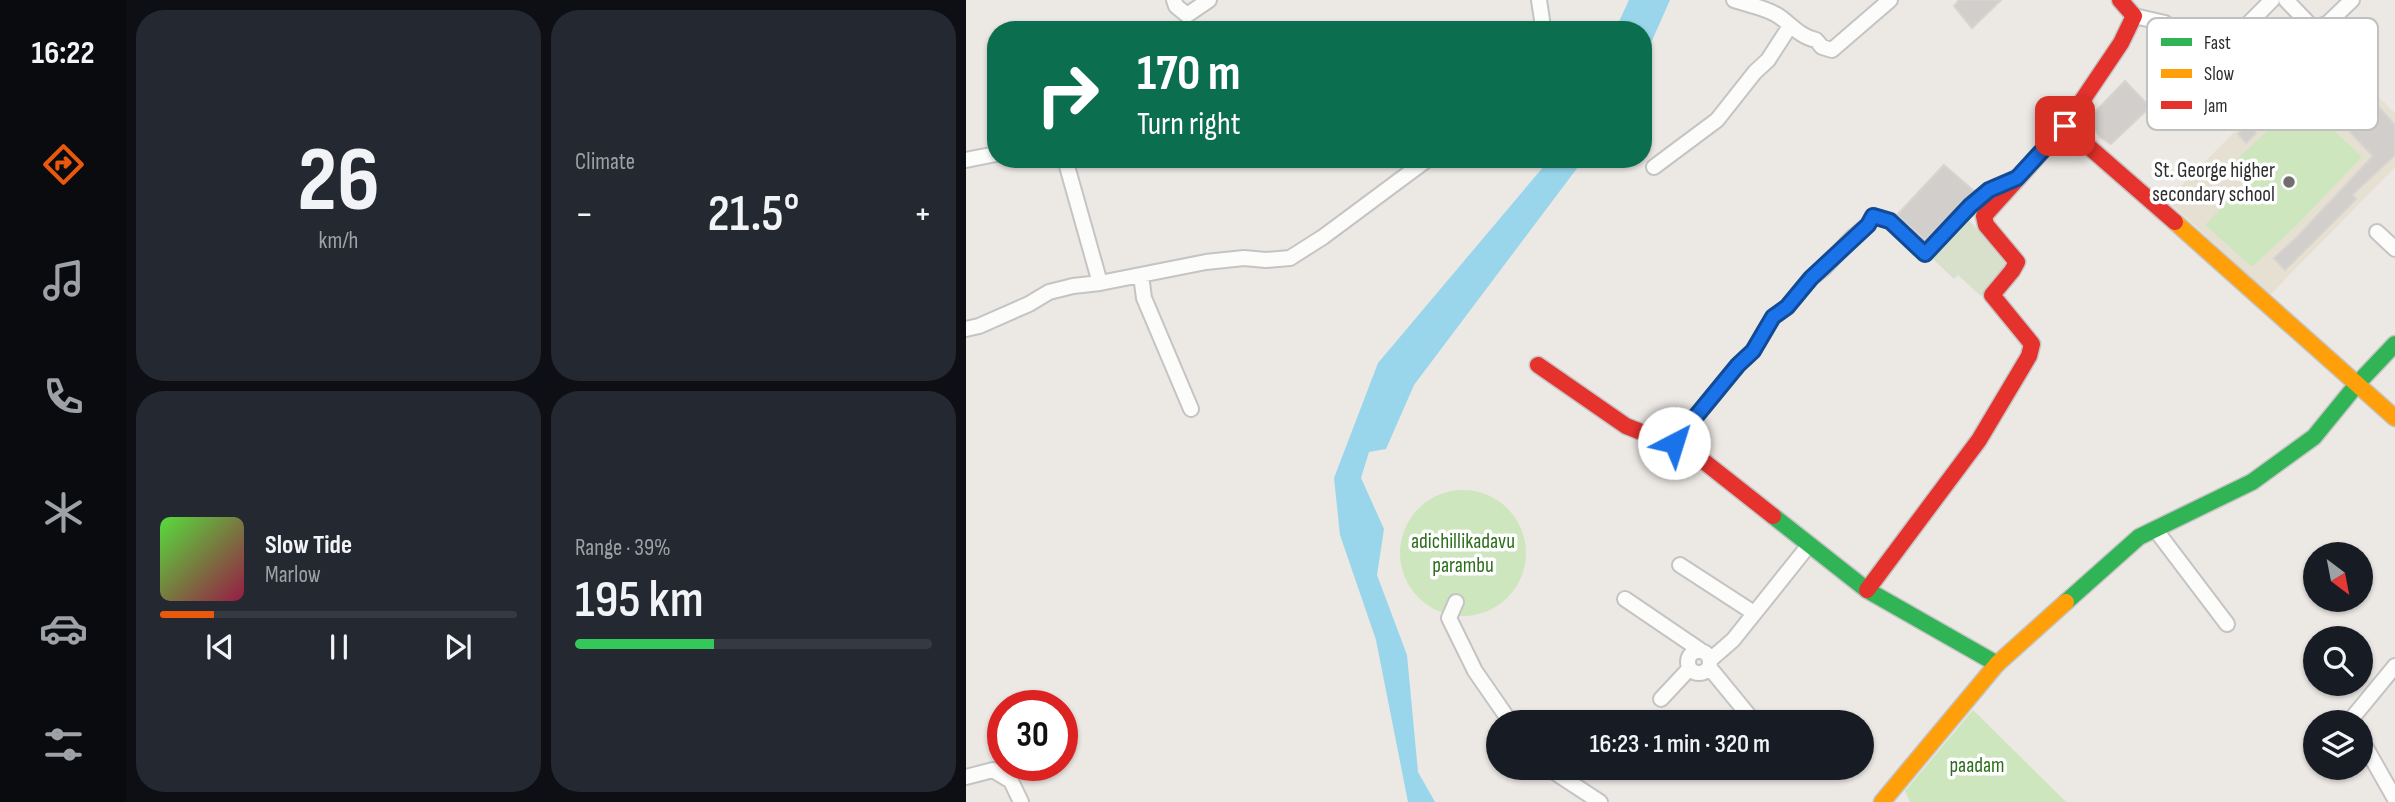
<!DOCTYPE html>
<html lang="en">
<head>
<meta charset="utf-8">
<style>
  :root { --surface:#171b24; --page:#242831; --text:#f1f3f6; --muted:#9ea1a6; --line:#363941; --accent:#ea580c }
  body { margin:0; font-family:"Sofia Sans Condensed",sans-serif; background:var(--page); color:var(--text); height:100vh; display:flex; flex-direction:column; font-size:26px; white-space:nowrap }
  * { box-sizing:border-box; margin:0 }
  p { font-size:23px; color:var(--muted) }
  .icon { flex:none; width:38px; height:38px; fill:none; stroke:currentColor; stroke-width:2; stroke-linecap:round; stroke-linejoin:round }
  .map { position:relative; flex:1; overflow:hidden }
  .details { display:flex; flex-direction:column; gap:10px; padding:10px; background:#0d0f14; width:840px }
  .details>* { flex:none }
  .guide { position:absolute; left:21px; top:21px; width:665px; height:147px; border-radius:28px; box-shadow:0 2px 5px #0004; background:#0b6e4f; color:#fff; overflow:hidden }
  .needle { width:46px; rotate:148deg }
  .fabs { position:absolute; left:1337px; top:542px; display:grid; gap:14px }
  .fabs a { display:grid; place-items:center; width:70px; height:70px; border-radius:50%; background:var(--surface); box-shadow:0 2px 5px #0004; font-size:35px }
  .speed { position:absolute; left:21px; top:690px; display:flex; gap:14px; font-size:35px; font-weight:700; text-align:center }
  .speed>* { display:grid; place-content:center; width:91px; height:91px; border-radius:50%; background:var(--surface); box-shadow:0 2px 5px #0004; line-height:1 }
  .speed .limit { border:10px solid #d22; background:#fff; color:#111 }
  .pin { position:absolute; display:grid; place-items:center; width:60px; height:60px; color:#fff; margin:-30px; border-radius:14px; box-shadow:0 4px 10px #0006 }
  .me { position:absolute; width:77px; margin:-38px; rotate:40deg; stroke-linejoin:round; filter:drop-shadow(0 0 5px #0008) }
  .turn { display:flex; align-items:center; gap:24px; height:147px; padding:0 35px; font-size:32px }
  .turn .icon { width:91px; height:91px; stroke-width:2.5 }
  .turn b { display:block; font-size:49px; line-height:60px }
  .big { font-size:52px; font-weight:600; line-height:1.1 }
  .details .card { flex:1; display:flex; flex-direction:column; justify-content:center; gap:10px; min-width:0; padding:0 24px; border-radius:28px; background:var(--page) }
  .details .dial { align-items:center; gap:0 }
  .dial b { font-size:91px; line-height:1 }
  .song { display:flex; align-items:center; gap:21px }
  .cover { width:84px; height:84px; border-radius:10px; background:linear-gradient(135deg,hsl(110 70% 55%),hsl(340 70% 35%)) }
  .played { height:7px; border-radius:4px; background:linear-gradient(90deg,var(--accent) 15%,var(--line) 15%) }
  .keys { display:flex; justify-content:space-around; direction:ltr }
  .heat { display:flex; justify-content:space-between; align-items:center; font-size:38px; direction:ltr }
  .charge { height:10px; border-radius:5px; background:linear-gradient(90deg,#34c759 39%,var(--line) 0) }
  .details .tiles { flex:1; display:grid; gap:10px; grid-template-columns:repeat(2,1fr) }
  .trip { position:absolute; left:520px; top:710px; width:388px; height:70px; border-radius:35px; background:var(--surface); box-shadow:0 2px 5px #0004; font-weight:600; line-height:70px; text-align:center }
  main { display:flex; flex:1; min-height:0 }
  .dock { display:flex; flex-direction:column; width:126px; justify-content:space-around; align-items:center; background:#090b0e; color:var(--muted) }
  .dock .icon { width:49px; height:49px }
  .dock .current { color:var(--accent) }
  .dock b { font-size:32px; color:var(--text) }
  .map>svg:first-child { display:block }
</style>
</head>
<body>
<main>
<nav class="dock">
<b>16:22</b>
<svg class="icon current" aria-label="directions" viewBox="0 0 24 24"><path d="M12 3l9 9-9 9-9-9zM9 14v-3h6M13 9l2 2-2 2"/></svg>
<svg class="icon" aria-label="music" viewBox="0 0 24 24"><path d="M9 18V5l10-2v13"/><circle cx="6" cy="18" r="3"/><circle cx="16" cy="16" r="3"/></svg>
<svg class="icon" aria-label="phone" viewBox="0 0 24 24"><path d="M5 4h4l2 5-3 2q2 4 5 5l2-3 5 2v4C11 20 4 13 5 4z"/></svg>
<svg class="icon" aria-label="climate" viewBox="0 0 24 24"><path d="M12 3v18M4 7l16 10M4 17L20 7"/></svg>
<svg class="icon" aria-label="car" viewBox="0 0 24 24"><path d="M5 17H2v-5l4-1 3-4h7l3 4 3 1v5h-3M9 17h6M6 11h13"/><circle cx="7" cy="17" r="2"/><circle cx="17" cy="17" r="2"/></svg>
<svg class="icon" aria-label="filters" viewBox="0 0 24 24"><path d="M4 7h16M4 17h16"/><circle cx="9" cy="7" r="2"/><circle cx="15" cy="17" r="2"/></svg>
</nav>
<section class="details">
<div class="tiles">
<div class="card dial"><b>26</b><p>km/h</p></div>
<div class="card"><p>Climate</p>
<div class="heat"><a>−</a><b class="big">21.5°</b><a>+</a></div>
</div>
<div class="card">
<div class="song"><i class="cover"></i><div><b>Slow Tide</b><p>Marlow</p></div></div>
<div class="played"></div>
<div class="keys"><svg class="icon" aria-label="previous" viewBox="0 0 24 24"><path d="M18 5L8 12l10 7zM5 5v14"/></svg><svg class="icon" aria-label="pause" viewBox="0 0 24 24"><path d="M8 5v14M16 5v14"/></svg><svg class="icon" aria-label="next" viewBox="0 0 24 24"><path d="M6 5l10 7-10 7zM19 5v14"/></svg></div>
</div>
<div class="card"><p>Range · 39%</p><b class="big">195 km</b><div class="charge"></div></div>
</div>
</section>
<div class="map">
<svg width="1429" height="802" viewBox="0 0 1429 802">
  <rect width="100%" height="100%" fill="#ece8e4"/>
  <path fill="#e6e0d3" d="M1360,44L1429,113V167L1304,295L1201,200L1288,112Z"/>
  <path fill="#cee6be" d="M1335,99L1396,157L1329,227L1286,267L1239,225L1281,181L1266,164Z
    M434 553a63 63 0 1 1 126 0a63 63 0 1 1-126 0Z
    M1007,710L1098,800L1101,802H944L939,791Z"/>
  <path fill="#d8e0cc" d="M1001,218L1045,265L1015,296L992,275L988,279L965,257Z"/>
  <path fill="#99d6ec" d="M663,0H704L677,61V30H649Z
    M584,159H618L448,385L420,449L403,452L395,478L418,529L411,575L441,655L452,772L469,802H442L410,640L374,535L368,478L412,363Z"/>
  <path fill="#d1cecb" stroke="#d7d4d0" stroke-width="2" d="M993,0H1035L1006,28L988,6Z
    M1159,81L1184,107L1145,144L1134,137L1122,119Z
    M1411,105L1429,125V155L1386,195L1390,199L1319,270L1308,258L1330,238L1407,156L1384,132Z
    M1282,124L1290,133L1280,143L1272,134Z
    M978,165L1008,191L959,240L931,215Z"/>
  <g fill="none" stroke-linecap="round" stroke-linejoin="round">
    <defs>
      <path id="street" d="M208,0L210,6L221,15L243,0
        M573,0L576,20L575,30
        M768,0C782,5 798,7 811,15C824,23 834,37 850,40L856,47L866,50L924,0
        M1320,0L1348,29L1362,23L1386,0
        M1168,16L1199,23L1234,48L1247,51L1277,29L1306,0
        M99,159L134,283
        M0,160L30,154
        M688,167L751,120L789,72L802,60L824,26
        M1411,232L1429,249
        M175,275L178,298L225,409
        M0,329L13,326L63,304L83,292L107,286L134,283L240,262L278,258L300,260L324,258L357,237L462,159
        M708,443L772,365L787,351L807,317L821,307L845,278L858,268L886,238L902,225L907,216L924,221L959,254L993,217L1023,190L1050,178
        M1189,529L1261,624
        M714,565L788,613
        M659,599L734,650
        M490,602L483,618L509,671L545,723
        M722 662a11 11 0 1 1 22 0a11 11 0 1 1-22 0Z
        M744,660L767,640L843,545
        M743,667L789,723
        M695,699L723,669
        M1387,723V717L1429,666
        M1395,739L1429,799
        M582,768L634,802
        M0,777L27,770L45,781L55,802"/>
      <path id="fast" d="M807,516L901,590L1031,664
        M1100,602L1173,537L1286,482L1348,437L1392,383L1429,344"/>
      <path id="slow" d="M1209,222L1429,418
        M916,802L1031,664L1100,602"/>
      <path id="jam" d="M1154,0L1168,16L1155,43L1099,126L1209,222
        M572,365L660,426L726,452L807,516
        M901,590L1013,440L1063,356L1066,344L1026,295L1046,271L1051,262L1020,225L1018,216L1099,126"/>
    </defs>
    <use href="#street" stroke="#c5c4c5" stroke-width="18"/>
    <use href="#fast" stroke="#c5c4c5" stroke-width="19"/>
    <use href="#slow" stroke="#c5c4c5" stroke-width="19"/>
    <use href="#jam" stroke="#c5c4c5" stroke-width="19"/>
    <use href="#street" stroke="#fcfcfb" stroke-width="14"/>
    <use href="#fast" stroke="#30b455" stroke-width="16"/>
    <use href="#slow" stroke="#ff9f0a" stroke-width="16"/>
    <use href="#jam" stroke="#e5322d" stroke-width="16"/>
  </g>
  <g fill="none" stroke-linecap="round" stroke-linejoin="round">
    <defs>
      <path id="route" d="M708,443L772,365L787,351L807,317L821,307L845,278L902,225L907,216L924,221L959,254L1004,206L1023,190L1051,178L1099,126"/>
    </defs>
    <use href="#route" stroke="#114b97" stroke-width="18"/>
    <use href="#route" stroke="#1a73e8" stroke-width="12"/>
  </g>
  <circle fill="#706f6e" stroke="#fff" stroke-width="2.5" cx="1323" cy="182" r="7"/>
  <g text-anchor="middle" stroke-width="7" stroke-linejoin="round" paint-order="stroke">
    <g font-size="21" fill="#2e2e2e" stroke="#fff" text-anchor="end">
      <text x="1309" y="177">St. George higher<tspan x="1309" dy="24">secondary school</tspan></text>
    </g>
    <g font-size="21" fill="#2c6e1b" stroke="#fff">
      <text x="497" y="548">adichillikadavu<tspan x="497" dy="24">parambu</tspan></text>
      <text x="1011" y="772">paadam</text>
    </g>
  </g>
  <rect x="1181" y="18" width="231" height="112" rx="10" fill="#fff" stroke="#c0c0c0" stroke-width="2"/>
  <rect x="1195" y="38" width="31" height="8" fill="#30b455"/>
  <rect x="1195" y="69" width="31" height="9" fill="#ff9f0a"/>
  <rect x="1195" y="101" width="31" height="8" fill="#e5322d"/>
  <g font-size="19" fill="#2e2e2e">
    <text x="1238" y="49">Fast</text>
    <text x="1238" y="80">Slow</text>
    <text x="1238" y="112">Jam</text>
  </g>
</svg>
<div class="fabs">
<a><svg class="needle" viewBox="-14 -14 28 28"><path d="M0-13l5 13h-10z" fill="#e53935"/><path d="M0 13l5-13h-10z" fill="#9ea1a6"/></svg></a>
<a><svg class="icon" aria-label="search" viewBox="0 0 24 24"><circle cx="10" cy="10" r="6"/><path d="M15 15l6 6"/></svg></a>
<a><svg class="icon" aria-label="layers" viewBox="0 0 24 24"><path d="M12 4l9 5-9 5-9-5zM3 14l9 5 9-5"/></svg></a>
</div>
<div class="speed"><div class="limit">30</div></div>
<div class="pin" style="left:1099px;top:126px;background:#d93025"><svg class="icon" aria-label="arrive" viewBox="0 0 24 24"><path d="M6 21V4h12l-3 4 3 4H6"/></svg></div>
<svg class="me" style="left:708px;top:443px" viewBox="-20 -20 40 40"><circle r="19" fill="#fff"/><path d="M0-13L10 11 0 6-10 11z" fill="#1a73e8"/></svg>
<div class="trip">16:23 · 1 min · 320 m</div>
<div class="guide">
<div class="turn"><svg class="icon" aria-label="right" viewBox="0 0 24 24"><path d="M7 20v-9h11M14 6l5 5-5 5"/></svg><div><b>170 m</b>Turn right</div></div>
</div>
</div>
</main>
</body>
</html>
